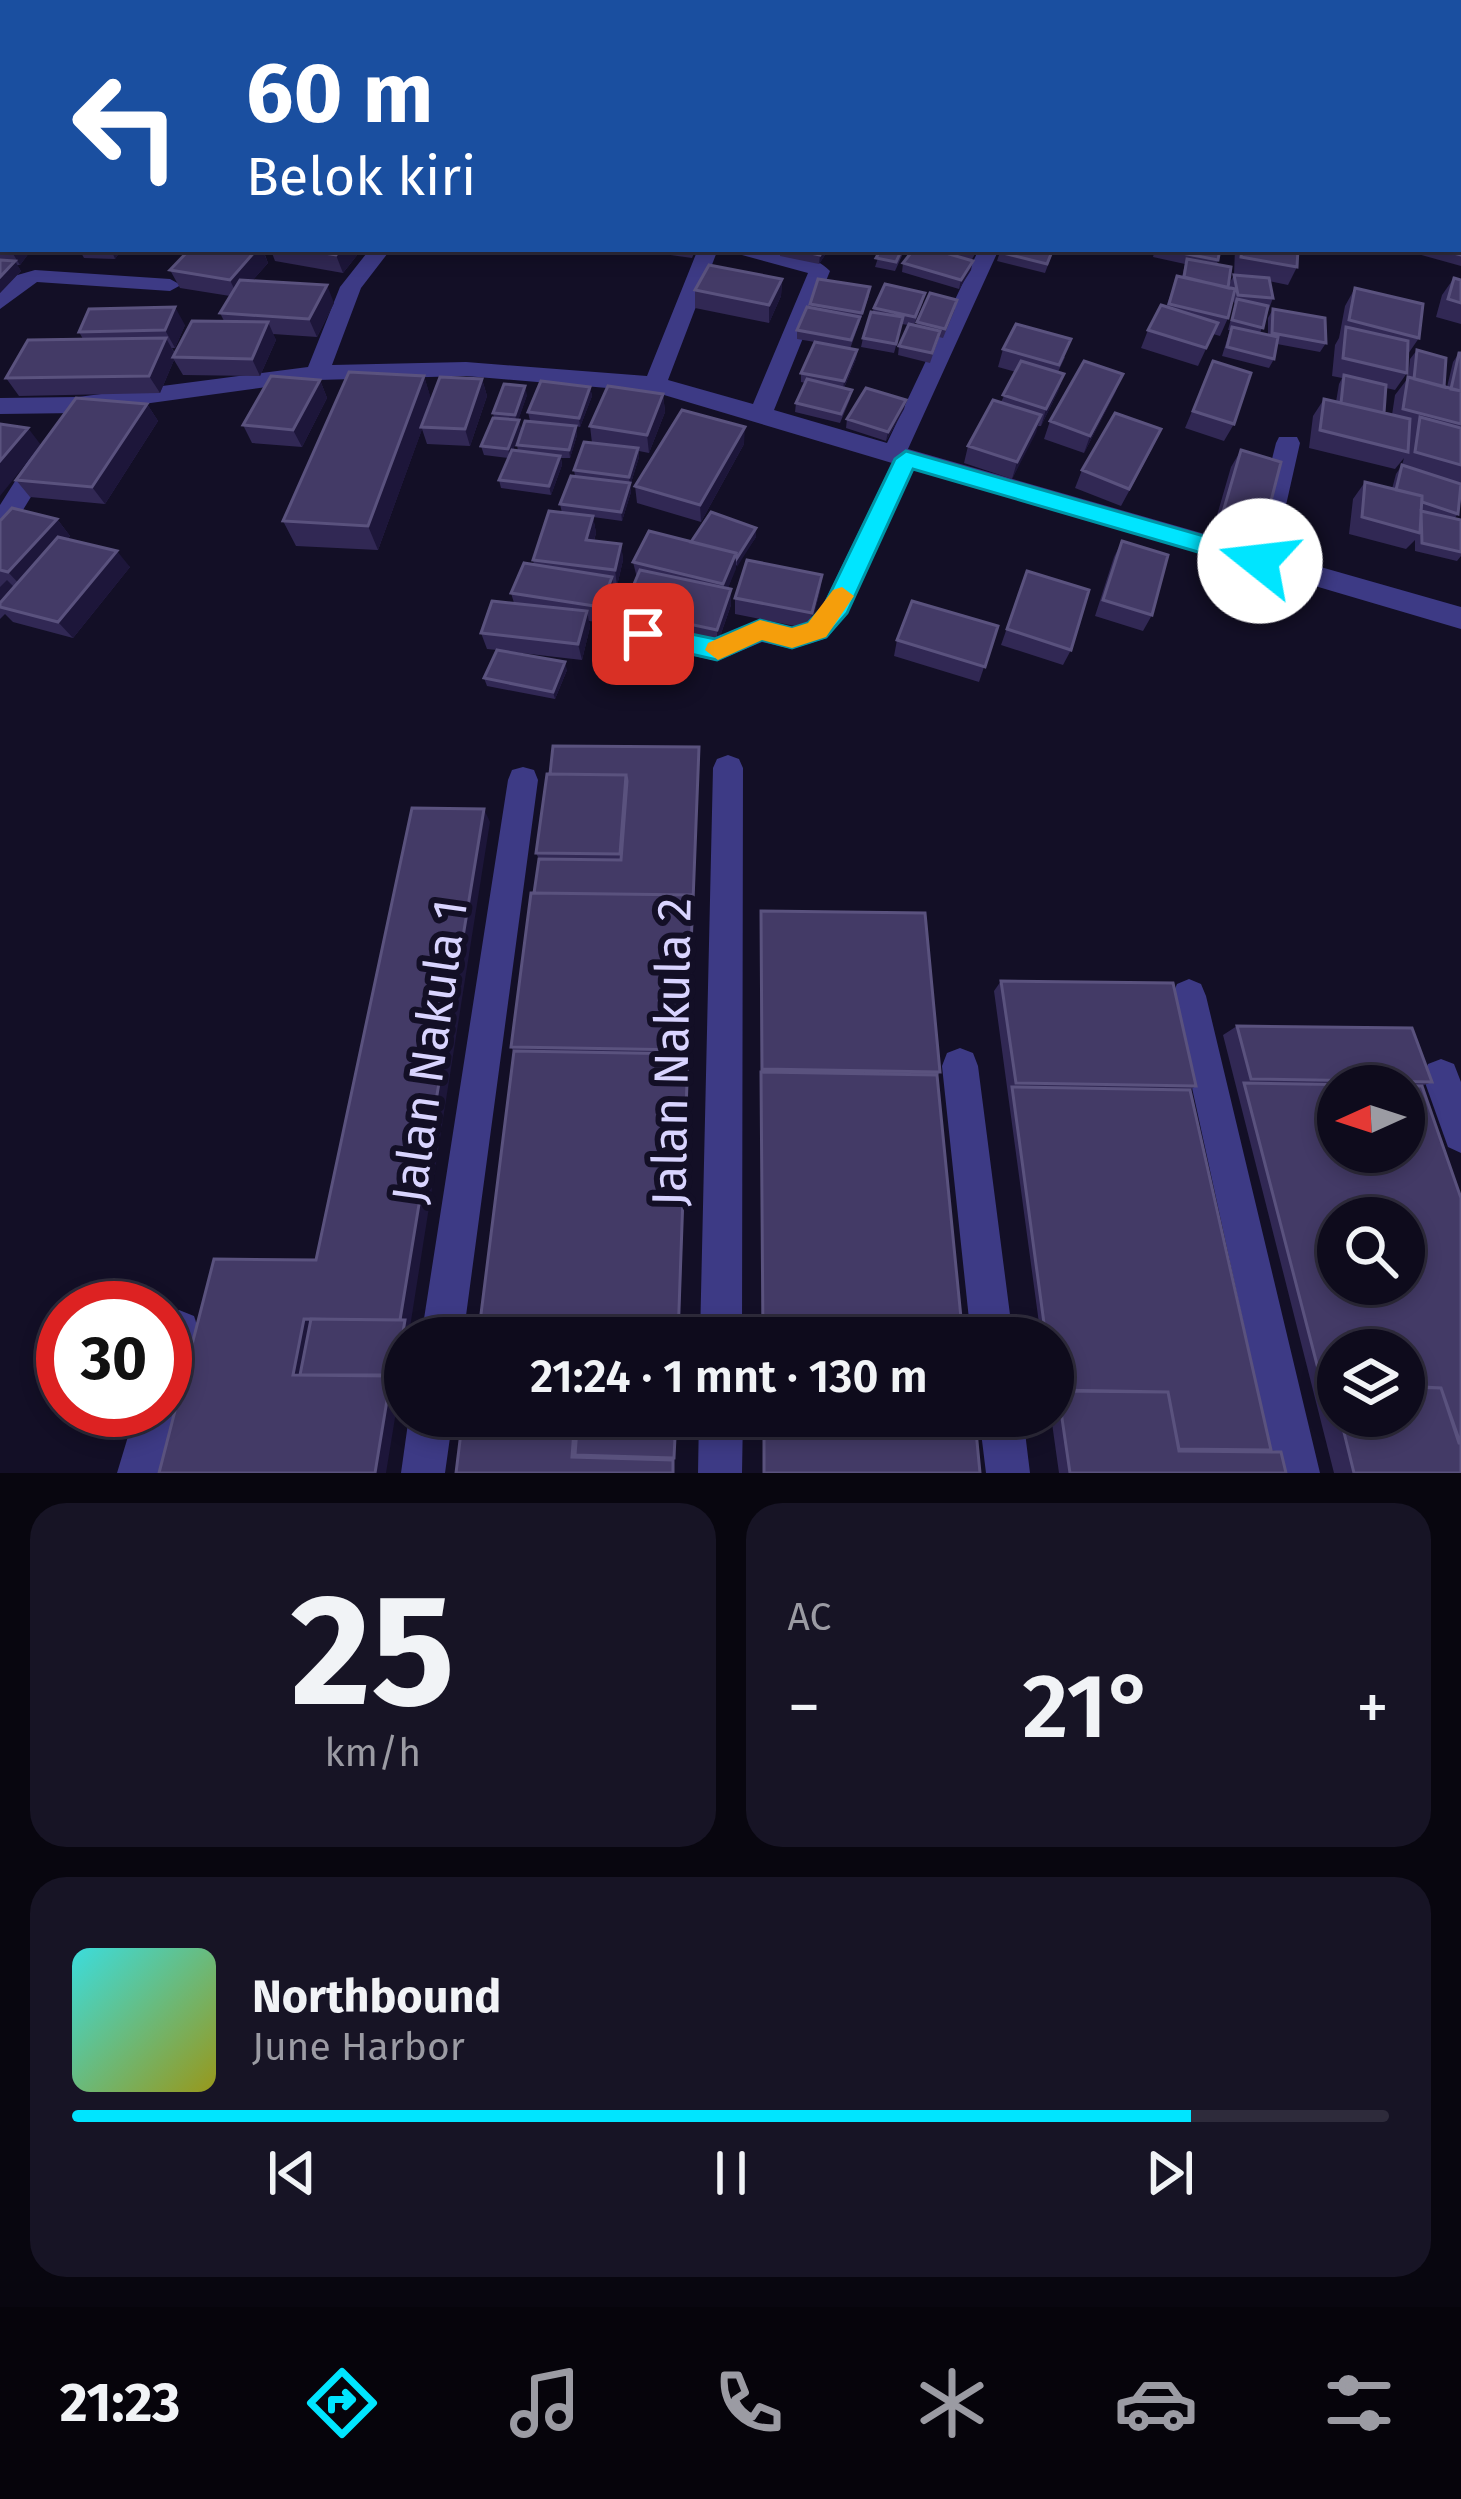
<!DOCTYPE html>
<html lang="id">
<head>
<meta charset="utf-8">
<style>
  :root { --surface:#0e0b1c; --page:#171425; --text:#f1f3f6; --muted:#9b9ba3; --line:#2e2b3b; --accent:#00e5ff }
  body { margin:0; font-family:"Fira Sans",sans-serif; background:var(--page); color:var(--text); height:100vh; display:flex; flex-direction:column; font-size:45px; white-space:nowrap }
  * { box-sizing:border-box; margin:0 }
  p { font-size:39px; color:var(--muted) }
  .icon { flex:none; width:66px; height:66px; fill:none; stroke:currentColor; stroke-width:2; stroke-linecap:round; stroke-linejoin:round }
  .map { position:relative; height:1473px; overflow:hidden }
  .drawer { display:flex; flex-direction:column; gap:30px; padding:30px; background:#08060f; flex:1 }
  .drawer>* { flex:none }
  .guide { position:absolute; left:0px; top:0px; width:1461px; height:252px; box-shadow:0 6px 18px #0003,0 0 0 3px var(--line); background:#1a4fa0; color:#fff; overflow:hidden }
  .needle { width:78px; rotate:267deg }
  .controls { position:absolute; left:1317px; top:1065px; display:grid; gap:24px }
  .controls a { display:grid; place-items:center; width:108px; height:108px; border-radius:50%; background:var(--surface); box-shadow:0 6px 18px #0003,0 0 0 3px var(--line); font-size:60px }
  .speed { position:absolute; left:36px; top:1281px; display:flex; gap:24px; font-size:60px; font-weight:700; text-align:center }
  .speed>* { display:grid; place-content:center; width:156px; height:156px; border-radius:50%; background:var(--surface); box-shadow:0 6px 18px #0003,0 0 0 3px var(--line); line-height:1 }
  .speed .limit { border:18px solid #d22; background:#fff; color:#111 }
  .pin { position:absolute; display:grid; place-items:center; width:102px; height:102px; color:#fff; margin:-51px; border-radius:24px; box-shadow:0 6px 18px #0006 }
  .me { position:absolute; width:132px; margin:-66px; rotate:286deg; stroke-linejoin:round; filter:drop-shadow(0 0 9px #0008) }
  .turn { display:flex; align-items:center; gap:42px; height:252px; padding:0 48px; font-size:54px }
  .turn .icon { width:156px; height:156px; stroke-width:2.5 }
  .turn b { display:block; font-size:84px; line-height:102px }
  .big { font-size:90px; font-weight:600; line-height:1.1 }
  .drawer .tile { flex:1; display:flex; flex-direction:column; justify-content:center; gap:18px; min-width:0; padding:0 42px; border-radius:36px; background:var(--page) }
  .drawer .dial { align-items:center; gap:0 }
  .dial b { font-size:156px; line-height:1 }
  .song { display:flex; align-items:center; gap:36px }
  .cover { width:144px; height:144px; border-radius:18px; background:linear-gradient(135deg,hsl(180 70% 55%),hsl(60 70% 35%)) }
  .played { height:12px; border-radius:6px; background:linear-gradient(90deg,var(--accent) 85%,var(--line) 85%) }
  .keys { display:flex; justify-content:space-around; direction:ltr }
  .heat { display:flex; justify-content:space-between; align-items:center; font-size:66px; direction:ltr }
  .drawer .tiles { flex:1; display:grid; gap:30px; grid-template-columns:1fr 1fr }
  .tile:last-child { grid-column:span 2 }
  .trip { position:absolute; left:384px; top:1317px; width:690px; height:120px; border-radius:60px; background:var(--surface); box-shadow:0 6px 18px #0003,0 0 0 3px var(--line); font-weight:600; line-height:120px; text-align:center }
  .tab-bar { display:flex; height:192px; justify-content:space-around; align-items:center; background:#06040b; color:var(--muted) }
  .tab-bar .icon { width:84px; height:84px }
  .tab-bar .selected { color:var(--accent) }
  .tab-bar b { font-size:54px; color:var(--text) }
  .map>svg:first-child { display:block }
</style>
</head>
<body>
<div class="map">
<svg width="1461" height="1473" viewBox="0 0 1461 1473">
  <rect width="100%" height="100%" fill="#130f26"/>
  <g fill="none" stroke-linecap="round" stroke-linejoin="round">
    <path fill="#3d3a85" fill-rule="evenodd" d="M854,0H870L853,3Z
      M970,0H986V3H970Z
      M1086,0H1102V3H1086Z
      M1206,0H1222L1223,3H1207Z
      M370,249H391L361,288L332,365L466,362L647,376L698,249H718L668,380L753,404L808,273L720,249C754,249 804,245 830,271L774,410L887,443L979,249H999L908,449L1250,547L1276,443L1279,437H1297L1300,443L1275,554L1461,607V629L914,468L848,612L827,638L792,649L762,642L717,661L643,645L633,642L629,634L633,626L643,623L715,638L760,619L792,627L807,622L823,605L892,463L654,392L466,376L317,380L78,413L0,414V398L78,397L308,367L340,287Z
      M35,270L170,279L181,285L170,291L37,282L0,309V290L14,276Z
      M45,445L57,454L9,533L0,536V505L36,448Z
      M728,755L739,759L743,768L742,1338H700L713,768L717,759Z
      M523,767L534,770L538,780L463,1338H421L508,780L512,770Z
      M1189,979L1201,984L1206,996L1320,1473H1276L1172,996L1177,984Z
      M960,1048L973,1053L978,1066L1013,1338H971L942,1066L947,1053Z
      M1441,1059L1454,1064L1461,1082V1153L1448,1147L1423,1077L1428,1064Z
      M179,1310L194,1316C204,1340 190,1371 180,1395L173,1398L178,1410L161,1473H117L136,1410H165V1316Z
      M409,1416H453L445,1473H401Z
      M699,1416H743L742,1473H698Z
      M979,1416H1023L1030,1473H986Z"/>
  </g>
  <path fill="#312854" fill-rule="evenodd" d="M989,0H1030V3H989Z
    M0,212H3V249H32L20,265H17L21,271L0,293Z
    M1461,236V266L1407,251V249H1458Z
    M79,249H122L115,259L84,258Z
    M190,249H362L343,273L275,261L272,253L264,252L268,263L253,280L334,303L317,337L273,334L276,340L260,376L183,375L174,360L160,393L19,396L6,378L83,339L79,332L185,325L175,348H172L175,353L224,321L220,313L230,296L180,288L170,270Z
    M642,249H696L692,258L642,251Z
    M781,249H829L819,264L780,256Z
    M881,249H905L895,271L875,267Z
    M914,249H978L971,261V270L959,289L902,272L903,263Z
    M1001,249H1054L1045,273L997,261Z
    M1155,249H1220L1217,265L1228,288H1230L1229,284L1234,275L1235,249H1298L1297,267L1288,285L1269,281L1273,298L1260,333L1268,335V318L1273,309L1326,343L1320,352L1277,344L1274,359L1269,368L1222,356L1230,330H1228L1235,304L1233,301L1228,318L1220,336L1213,334L1198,366L1141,348L1148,330L1166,307L1177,276L1182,277L1185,264L1153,257Z
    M1454,278L1461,280V324L1436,317L1442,295Z
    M782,279L781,296L769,323L695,308V290Z
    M1355,288L1419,338L1408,354L1407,373L1395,390L1386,388L1384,413L1392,415L1395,395L1408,378L1410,359L1417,350L1447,387L1453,362L1459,353H1461V499L1458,514L1454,519L1461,520V556L1457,561L1415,551V540L1406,549L1349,534L1353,499L1365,482L1392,489L1396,474L1402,465L1404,458L1395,469L1309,448L1313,416L1324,399L1336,402L1339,384L1342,378L1332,376L1335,345L1339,338L1345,306Z
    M869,296L850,349L857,350L856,359L844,388L852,390L850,399L840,423L795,412L796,403L806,383L801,382V373L815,342L797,339V330L810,304Z
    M923,302L914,325L916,326L917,322L955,309L943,338L939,337L930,363L898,355L899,346L908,325L902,324L894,353L861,347L863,338L874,308Z
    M1003,349L1065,357L1058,372L1064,374L1058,391L1041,426H1038L1012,479L964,463L968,446L1001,402L1016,372L998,367Z
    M1213,361L1234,424L1224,441L1185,428Z
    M424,376L431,400L482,379L487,396L470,446L427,444L422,429L378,550L296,546L283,521Z
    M320,380L327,398L302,447L252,443L243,425Z
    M590,387L592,396L580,427L576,426L577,435L570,458H561L562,465L551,495L501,488L499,480L508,458L484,455L481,446L494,418L493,413L527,395L518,420L521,429L513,450L518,451L517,445L530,421L528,412Z
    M1116,391L1084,453L1044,439L1050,421Z
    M663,394L665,412L649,453L639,451V457L630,486L631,492L622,521L593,517L596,533L594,541L621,544L623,560L617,586L613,585L614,593L604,623L589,621L590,627L582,660L503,651L567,670L555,699L487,686L484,678L497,650L487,649L481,633L514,603L511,593L534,565L533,560L562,513L560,504L575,476L574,470L592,443L590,426Z
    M906,400L904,409L886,441L846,428L847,419Z
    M147,404L158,421L105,504L30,497L16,480L41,445L28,428L41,445Z
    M744,444L701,522L637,503L635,486Z
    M1153,447L1121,506L1075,488L1082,470Z
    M1241,450L1263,532L1252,549L1211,536L1231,467Z
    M57,519L70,536L68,539L130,567L73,638L13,622L5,614L0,619V521Z
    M756,528V537L736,566L728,588L731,605L717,645L626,626L623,610L637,578L633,562L691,542Z
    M1122,541L1152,615L1143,631L1095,616L1114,557Z
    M1027,571L1071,650L1063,665L1001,645Z
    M822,575L820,591L810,629L735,614V598Z
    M998,626L979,682L894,656L897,640Z
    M699,754L679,1338L511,1047L534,893L539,859L536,853Z
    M760,922L940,1072L762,1338Z
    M1001,981L1196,1086L1190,1090L1271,1450L1281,1452L1286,1473H1059L1051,1416H1053V1338H1041L994,991Z
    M1237,1026L1432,1082L1422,1086L1461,1473H1334L1223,1035ZM1338,1350L1404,1416H1338Z"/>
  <path fill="#1d163a" d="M10,249H32L20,265Z
    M111,249H122L115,259Z
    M257,249H262L268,263L238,297L230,280Z
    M341,249H362L343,273L336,255Z
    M823,249H829L819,264L820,255Z
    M15,261L21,271L0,293V277Z
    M973,261L971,270L959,289L961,280Z
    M782,279L781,296L769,323V305Z
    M327,285L334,303L317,337L309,319Z
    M175,307L185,325L175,348L165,330Z
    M268,322L276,340L260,376L252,359Z
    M166,338L176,356L173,357L174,360L160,393L149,376Z
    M857,350L856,359L843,390L844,381Z
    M1064,374L1058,391L1041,426L1046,409Z
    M1123,374L1116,391L1084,453L1090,436Z
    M424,376L432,402L378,550L368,526Z
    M482,379L487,396L470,446L465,429Z
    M320,380L327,398L302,447L293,430Z
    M525,386L527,395L517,424L515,415Z
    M590,387L592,396L580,427L579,418Z
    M663,394L665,412L649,453L647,435Z
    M906,400L904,409L886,441L888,432Z
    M147,404L158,421L105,504L92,487Z
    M1041,415L1036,433L1012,479L1017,462Z
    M519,420L521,429L510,458L508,449Z
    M576,426L577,435L570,458L569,450Z
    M745,427L744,444L701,522L700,505Z
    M28,428L41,445L0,496V461Z
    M638,448L639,457L630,486L629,477Z
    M560,456L562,465L551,495L549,486Z
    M630,483L631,492L622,521L621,512Z
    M593,516L596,533L589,557L586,540Z
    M57,519L70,536L23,588L8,572Z
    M756,528V537L737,567V558Z
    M621,544L623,560L617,586L615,570Z
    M117,551L130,567L73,638L58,622Z
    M736,553V569L723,600V584Z
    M822,575L820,591L810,629L812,613Z
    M612,577L614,593L604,623L601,607Z
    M7,580L23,596L0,607V587Z
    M731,589V605L717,645V630Z
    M587,611L590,627L582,660L578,644Z
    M565,662L567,670L555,699L553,692Z
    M699,754L688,1058L687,1050Z
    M484,809L490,822L411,1321L408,1338H405V1355L402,1375H396L400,1320Z
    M304,1319L318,1320L307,1374L293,1375Z
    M402,1375L386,1473H375L391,1376Z"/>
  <path fill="#433a66" stroke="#5a527e" stroke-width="3" fill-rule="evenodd" d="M802,0H839L838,3H801Z
    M878,0L919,1L954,0V3H878Z
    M1040,0H1076L1077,3H1041Z
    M1113,0H1150L1151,3H1112Z
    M1161,0H1194L1195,3H1162Z
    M1349,0H1400L1402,3H1350Z
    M1406,0H1435L1437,3H1408Z
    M1437,0H1461V30H1458V3H1439Z
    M0,212H3V246H0Z
    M1458,235L1461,236V255L1438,249H1458Z
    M190,249H257L230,280L170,270Z
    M300,249H341L336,255Z
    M792,249H823L820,255Z
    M881,249H902L896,262L876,258Z
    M914,249H932L973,261L961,280L903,263Z
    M1001,249H1053L1047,264L999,252Z
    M1161,249H1220L1218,260Z
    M1242,249H1298L1297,267L1241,257Z
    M1187,259L1231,267L1228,288L1184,277Z
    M0,260L15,261L0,277Z
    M709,265L782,279L769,305L695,290Z
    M1234,275L1269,278L1273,298L1238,295Z
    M1177,276L1235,289L1228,318L1169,304Z
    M1454,278L1461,280V303L1448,299Z
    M818,279L870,287L862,313L810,304Z
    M240,280L327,285L309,319L220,313Z
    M885,284L925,293L915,317L874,308Z
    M1355,288L1423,304L1419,338L1349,320Z
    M930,293L957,300L945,329L917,322Z
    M1237,299L1268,306L1263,328L1232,320Z
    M1161,305L1218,323L1206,348L1148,330Z
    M175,307L165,330L79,332L89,309Z
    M807,307L860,317L851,340L797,330Z
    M1273,309L1325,318L1326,343L1272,333Z
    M871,312L903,317L896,344L863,338Z
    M192,321L268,322L252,359L173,357Z
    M909,324L940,331L932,353L899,346Z
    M1016,324L1071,339L1059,365L1003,349Z
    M1232,327L1278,337L1274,359L1227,347Z
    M1346,327L1408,341L1407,373L1343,358Z
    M166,338L149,376L6,378L28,340Z
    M815,342L857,350L844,381L801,373Z
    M1417,350L1446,358L1444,387L1414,379Z
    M1459,353H1461V391L1451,389Z
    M1021,361L1064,374L1046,409L1003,395Z
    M1084,361L1123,374L1090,436L1050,421Z
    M1213,361L1251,373L1234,424L1193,411Z
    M349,372L424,376L368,526L283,521Z
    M1344,375L1386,385L1384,413L1341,403Z
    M271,376L320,380L293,430L243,425Z
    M440,377L482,379L465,429L421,427Z
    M1408,377L1461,391V424L1403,409Z
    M807,379L852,390L841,414L796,403Z
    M541,381L590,387L579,418L528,412Z
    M504,384L525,386L515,415L493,413Z
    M608,386L663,394L647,435L590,426Z
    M866,388L906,400L888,432L847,419Z
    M76,398L147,404L92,487L16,480Z
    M1324,399L1410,419L1408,452L1320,430Z
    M993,400L1041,415L1017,462L968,446Z
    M682,410L745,427L700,505L635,486Z
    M1115,413L1161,429L1129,489L1082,470Z
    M1420,417L1461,428V465L1415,452Z
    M493,418L519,420L508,449L481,446Z
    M525,421L576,426L569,450L517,445Z
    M0,424L28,428L0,461Z
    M584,442L638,448L629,477L574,470Z
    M512,450L560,456L549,486L499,480Z
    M1241,450L1281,462L1263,532L1221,519Z
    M1402,465L1461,484L1458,514L1422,502V496L1396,490Z
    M571,476L630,483L621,512L560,504Z
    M1365,482L1422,496L1420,533L1362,517Z
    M12,508L57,519L8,572L0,570V521Z
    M549,511L593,516L586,540L621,544L615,570L533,560Z
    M1421,511L1461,520V552L1422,543Z
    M711,512L756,528L737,558L736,553L691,542Z
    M649,531L736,553L723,584L633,562Z
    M58,537L117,551L58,622L0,607V603Z
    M1122,541L1168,555L1152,615L1103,600Z
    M747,560L822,575L812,613L735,598Z
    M524,563L612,577L601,607L511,593Z
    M640,570L731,589L717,630L623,610Z
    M1027,571L1089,590L1071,650L1007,629Z
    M492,601L587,611L578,644L481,633Z
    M912,601L998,626L985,667L897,640Z
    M497,650L565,662L553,692L484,678Z
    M553,746L699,747L693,901V895L534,893L539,859L621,860L627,781L626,775L550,774Z
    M547,774L626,775L620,854L536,853Z
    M412,808L484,809L400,1320L304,1319L293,1375L391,1376L375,1473H159L214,1259L316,1260Z
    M531,893L693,895L687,1050L511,1047Z
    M761,911L925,913L940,1072L762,1069Z
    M1001,981L1173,983L1196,1086L1016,1083Z
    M1237,1026L1412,1028L1432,1082L1251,1079Z
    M514,1051L688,1054L678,1338H478Z
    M761,1072L937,1075L963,1338H763Z
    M1244,1083L1422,1086L1461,1198V1443H1459L1441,1388L1404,1386V1350H1338V1385L1322,1384ZM1338,1086H1404V1152H1338ZM1338,1218H1404V1284H1338Z
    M1012,1087L1190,1090L1271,1450L1179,1449L1168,1392L1053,1390V1338H1046Z
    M311,1319L405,1320L396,1375H300Z
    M1331,1385H1338V1410Z
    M1404,1387L1441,1388L1461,1445V1473H1354L1340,1416H1404Z
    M1058,1391L1168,1392L1179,1451L1281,1452L1286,1473H1070Z
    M463,1416H575L572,1457L673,1460V1473H456Z
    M578,1416H676L674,1458L575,1455Z
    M764,1416H874L875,1430L976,1431L980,1473H764Z
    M874,1416H970L972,1430L875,1429Z"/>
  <path fill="#00e5ff" stroke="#0095a6" stroke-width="3" d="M906,451L1260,552L1272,561L1260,570L913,469L847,613L826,637L792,648L762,640L717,660L634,641L630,634L643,624L715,639L760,620L792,628L808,623L824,606L895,459Z"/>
  <path fill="#f59e0b" d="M842,587L854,596L826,637L792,648L762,640L718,660L705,650L708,643L760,620L792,628L808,623L833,590Z"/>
  <g text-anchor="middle" stroke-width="12" stroke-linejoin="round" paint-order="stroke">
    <g font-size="48" fill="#d9d4ff" stroke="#130f26">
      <text transform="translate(429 1051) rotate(-82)" y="17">Jalan Nakula 1</text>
      <text transform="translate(671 1052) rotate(-89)" y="17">Jalan Nakula 2</text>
    </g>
  </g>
</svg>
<div class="controls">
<a><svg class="needle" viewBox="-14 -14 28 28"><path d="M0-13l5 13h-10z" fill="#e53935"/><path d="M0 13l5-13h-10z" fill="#9b9ba3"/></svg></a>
<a><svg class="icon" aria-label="search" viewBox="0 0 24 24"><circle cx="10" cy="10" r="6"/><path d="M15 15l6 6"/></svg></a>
<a><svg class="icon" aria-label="layers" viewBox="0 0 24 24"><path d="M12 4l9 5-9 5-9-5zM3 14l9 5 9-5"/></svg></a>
</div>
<div class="speed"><div class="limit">30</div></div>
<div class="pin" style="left:643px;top:634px;background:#d93025"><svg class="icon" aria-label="arrive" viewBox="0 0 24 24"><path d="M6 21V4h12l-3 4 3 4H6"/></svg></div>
<svg class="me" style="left:1260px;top:561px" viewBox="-20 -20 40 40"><circle r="19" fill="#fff"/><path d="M0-13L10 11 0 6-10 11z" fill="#00e5ff"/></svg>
<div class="trip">21:24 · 1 mnt · 130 m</div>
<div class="guide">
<div class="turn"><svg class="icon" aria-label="left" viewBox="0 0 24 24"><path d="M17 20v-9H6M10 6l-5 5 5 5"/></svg><div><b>60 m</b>Belok kiri</div></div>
</div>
</div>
<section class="drawer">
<div class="tiles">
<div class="tile dial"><b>25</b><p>km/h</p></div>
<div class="tile"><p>AC</p>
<div class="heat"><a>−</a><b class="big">21°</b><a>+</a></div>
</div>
<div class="tile">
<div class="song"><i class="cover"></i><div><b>Northbound</b><p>June Harbor</p></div></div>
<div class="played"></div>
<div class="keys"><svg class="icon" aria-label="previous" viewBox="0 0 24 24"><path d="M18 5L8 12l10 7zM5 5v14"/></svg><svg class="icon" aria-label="pause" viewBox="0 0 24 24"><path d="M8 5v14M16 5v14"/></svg><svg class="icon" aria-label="next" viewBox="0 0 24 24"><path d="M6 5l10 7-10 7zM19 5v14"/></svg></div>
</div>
</div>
</section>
<nav class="tab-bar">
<b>21:23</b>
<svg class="icon selected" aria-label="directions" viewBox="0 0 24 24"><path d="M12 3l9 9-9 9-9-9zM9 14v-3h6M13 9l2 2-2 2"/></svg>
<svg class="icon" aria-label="music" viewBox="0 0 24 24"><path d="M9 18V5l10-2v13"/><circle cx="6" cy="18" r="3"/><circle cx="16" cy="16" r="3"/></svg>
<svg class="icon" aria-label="phone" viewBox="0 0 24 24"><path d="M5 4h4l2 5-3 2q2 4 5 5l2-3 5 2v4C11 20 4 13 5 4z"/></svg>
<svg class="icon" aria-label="climate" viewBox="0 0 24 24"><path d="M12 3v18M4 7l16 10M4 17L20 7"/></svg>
<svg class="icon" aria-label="car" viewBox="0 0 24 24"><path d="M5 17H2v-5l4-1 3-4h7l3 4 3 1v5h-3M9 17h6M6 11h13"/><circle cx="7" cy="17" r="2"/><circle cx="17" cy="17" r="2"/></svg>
<svg class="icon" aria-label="filters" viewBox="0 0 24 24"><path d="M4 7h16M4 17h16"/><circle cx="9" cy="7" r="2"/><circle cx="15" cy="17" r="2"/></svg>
</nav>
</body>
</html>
